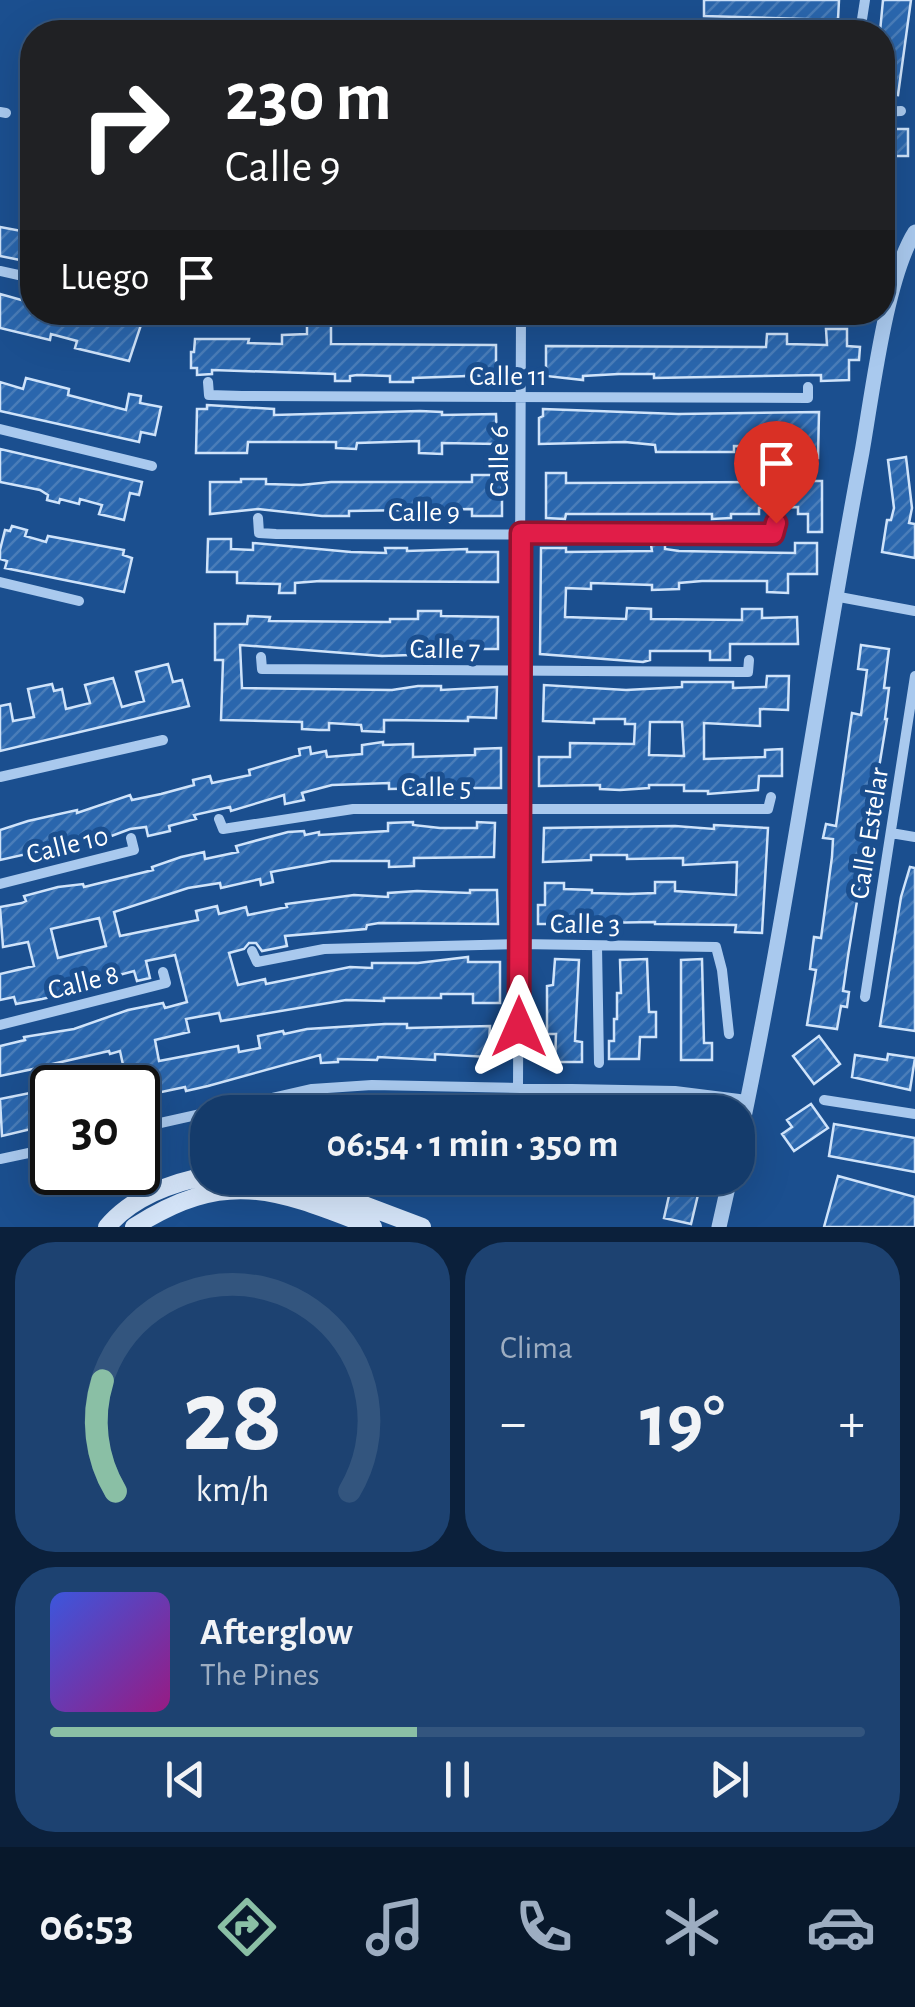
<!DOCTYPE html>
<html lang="es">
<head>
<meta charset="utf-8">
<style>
  :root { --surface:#143b6b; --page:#1d4271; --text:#f1f3f6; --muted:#9dadc1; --line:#33557e; --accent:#8abfa5 }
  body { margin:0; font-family:"Alegreya Sans",sans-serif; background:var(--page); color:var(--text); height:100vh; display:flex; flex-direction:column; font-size:38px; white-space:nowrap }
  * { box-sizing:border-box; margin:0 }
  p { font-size:32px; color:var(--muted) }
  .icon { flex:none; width:55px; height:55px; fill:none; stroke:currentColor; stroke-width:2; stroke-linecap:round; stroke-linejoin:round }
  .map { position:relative; height:1227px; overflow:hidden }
  .details { display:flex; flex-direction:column; gap:15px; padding:15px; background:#0b203b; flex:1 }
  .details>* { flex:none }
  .banner { position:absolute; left:20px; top:20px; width:875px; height:305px; border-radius:40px; box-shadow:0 10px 40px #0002,0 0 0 2px var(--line); background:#202124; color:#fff; overflow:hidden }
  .speed { position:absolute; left:30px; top:1065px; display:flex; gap:20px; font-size:50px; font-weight:700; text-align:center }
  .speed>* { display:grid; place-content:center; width:130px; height:130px; border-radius:50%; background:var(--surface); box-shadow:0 10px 40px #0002,0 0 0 2px var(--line); line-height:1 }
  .speed .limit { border:5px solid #111; border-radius:15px; background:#fff; color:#111 }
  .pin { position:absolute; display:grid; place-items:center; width:85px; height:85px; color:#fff; margin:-102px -42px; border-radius:50% 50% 50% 0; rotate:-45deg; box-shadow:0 0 10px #0007 }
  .pin .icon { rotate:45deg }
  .me { position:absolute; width:110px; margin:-55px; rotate:0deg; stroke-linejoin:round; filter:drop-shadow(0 0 8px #0008) }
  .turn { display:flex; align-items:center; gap:35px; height:210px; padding:0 40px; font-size:45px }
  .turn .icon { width:130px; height:130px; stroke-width:2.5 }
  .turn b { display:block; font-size:70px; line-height:85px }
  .then { display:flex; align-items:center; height:95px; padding:0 40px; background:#0003; gap:20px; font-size:38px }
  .big { font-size:75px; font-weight:600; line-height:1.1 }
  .details .tile { flex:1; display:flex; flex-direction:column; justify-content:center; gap:15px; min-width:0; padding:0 35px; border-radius:40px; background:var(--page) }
  .details .dial { align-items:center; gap:0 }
  .dial svg { height:260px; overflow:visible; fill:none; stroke:var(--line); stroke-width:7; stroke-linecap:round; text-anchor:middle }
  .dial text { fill:var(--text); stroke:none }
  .song { display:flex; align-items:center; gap:30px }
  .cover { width:120px; height:120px; border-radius:15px; background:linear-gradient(135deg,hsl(230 70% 55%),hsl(310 70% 35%)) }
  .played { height:10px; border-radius:5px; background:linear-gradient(90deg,var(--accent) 45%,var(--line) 45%) }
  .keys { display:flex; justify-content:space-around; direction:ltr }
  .heat { display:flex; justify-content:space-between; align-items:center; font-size:55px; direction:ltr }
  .details .tiles { flex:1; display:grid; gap:15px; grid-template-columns:1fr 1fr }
  .tile:last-child { grid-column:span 2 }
  .trip { position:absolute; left:190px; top:1095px; width:565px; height:100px; border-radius:40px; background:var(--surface); box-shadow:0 10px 40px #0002,0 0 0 2px var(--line); font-weight:600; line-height:100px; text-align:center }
  .menu { display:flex; height:160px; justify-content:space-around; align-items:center; background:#08182b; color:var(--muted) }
  .menu .icon { width:70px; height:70px }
  .menu .active { color:var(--accent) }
  .menu b { font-size:45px; color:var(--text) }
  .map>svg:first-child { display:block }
</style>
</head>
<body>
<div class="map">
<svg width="915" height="1227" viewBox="0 0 915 1227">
  <defs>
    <pattern id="building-hatch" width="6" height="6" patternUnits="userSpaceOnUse" patternTransform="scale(2.5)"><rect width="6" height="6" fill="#2a66ad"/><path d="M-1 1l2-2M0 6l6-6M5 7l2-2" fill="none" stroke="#4a7db9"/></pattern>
  </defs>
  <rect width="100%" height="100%" fill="#1b4f8f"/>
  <path fill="url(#building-hatch)" stroke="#cfe3fa" stroke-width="2.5" fill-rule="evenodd" d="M704,0H839L838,20L704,16Z
    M883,0H911L898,95L882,93V32H880Z
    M888,129H908V156H887Z
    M0,227L32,233L29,249L32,250L30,262L0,256Z
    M0,294L32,303V312H85L141,325L129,361L75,348L77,341L51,334L50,340L0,328Z
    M307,312H331V344L496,345V375L413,378V382H390V376L357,375L350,376V381H335V374L212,370V374L197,375V368H191V352H194L195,339H249L248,343L282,344V335L307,334Z
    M826,329H847V346L860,347L859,360H849V380L821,381V375L654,378V374H619L583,376V380L546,376V346L766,347L767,334H787V344L827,345Z
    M26,378L69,389L68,395L126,410L129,394L141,396L140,403L161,407L155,435L141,432L139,442L0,411V382L23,389Z
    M207,405L274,409V415L420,411L442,412V415L496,414L497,444L442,443V454L419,453V441L357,443L356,449L336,448V442H248L247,453H196L197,409H207Z
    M543,409L678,414L819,412L818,458L793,457L794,447L734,446V452H656L655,445L625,442L539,444V418L543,416Z
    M0,449L142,482L139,495L130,493L124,520L99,514L102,505L80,499L79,504L60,499L59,503L47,500L48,495L40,490L0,482Z
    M906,457L912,508L909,523L915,524V558L882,552L887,520H891L894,508L888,460Z
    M546,473H566V483L766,482V476H788V481H822V532H808V514H798V507L759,508V514H731V518L712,519V514H566L565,519L546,518Z
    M472,475H502V516H472V509L349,511V516H322L258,509L210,514V482H241V479H266V484L301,485L331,482H472Z
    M12,526L27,530L25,536L46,542L48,536L124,550L123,555L132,558L124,592L5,568L7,561L0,559V550L5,530L10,531Z
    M208,539H231V549L253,550V543L351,552L386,553L385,548H407V551L467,549V552H498V582L320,581L295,583V593H279L280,584L237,583V572H207Z
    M795,543H817V574H788V593L767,592V581H702L679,583V589L652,590V585L591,583V589L566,588L565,617L626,619L627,608L651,609V619L742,620V609H762V618L797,617L798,644H730V660H710V651H650V660L643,662L540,654L541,548H566V552L652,551L651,545L665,544V549L679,551L795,553Z
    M418,611H441V616L498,617V649H410V655L382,656L240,645L242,688L392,690L418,686H441V690L497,687L496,718L468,717V721L384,720V732L362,731L361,725L329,723V730H319L302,729V722L221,720L223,660H215V624H247L248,616L270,617L269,621L390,622V619H418Z
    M861,645L889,649L884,688H889L885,719H887L848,956L843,991L849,992L847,1007L841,1006L837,1029L807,1025L816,970L810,969L814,937L821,938L832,857L833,839L823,838L826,824L836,826L852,713L861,715L867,670L858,669Z
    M168,664L173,682L182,680L189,706L0,751V706L10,704L13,721L34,717L28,689L52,684L54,691L62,689L66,709L90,703L85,685L113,678L122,707L144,701L136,672Z
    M767,676H789L788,710L760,709V726L704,723V759L765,757V750L782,749V776H759L758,790L708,794V791H684V785H649V788L620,790L600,789V785L539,786V757H570V743L634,744L635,724H625V719H594V723L543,721L544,685L626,690L682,687V682H733V688L766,687ZM650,722H682L684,756L649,755Z
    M383,742V745L413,744V757L475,755V749L501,748V788H468V798H444V788L389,789V783L332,785L302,793L304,800L285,804L284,795L231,811L230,807L194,815L196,819L169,826L170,831L148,836L146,827L130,829L90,844L89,840L0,860V830L28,821L77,810V813L130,795L132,800L161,794L194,785L193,780L210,776L212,783L250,775L249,770L300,755L299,749L310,747L311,754L326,751L327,757L362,754V745Z
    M413,822V825L440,828H477V822L495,823L494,857L414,858V866L389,867V861H331L271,872L273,882L261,885L260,879L221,888L220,883L188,888L114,912L120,936L198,920L196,911L217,906L219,914L246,907L248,915L287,907L286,904L354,895L388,897V893L417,891L470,893V890H497L498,924L379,923L367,925L366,929L285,936L287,946L262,951L256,943H249L244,949L229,953L238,985L265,979L266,984L350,967L372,968V963H418L468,957V962H500V1003H473V994H441V998H384V1001L346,1000L221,1021L219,1013L186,1019L189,1032L155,1040L159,1061L238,1046L239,1052L260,1048L258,1036L283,1031L284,1034L307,1029L385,1024H407V1028L490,1026L488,1057L435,1054V1060L378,1057L377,1060L338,1059V1062L321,1063L320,1055L208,1086L186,1091L185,1087L138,1097V1088H88L87,1082L125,1074L120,1051L110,1054L109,1051L44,1066L52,1088V1124L2,1136L0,1099L40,1091L33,1069L0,1076V1046L25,1040L24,1037L74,1029L128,1010L163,1003L165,1008L187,1002L175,955L146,961L150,978L137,981L134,971L63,990L64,994L42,999L16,1004L14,997L0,1000V974L34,966L28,942L3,947L0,907L22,903L26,901L24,896L58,887L83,884L84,887L153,870L152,867L181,857L204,852L205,859L238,852L236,846L288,832L304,831L305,835L319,832V835L388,831V823ZM99,918L106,946L58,958L51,929Z
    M714,825L768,828L762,933L735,932L736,925L655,924V922L596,923V919H564V924H538V905H545V883H564V889L592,890V893L628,894L655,893V882H675V891L736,895L737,862L683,865V858L627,859V855H591V860L543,862L544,828L675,826L714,829Z
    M910,867L915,868V1031L880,1026L901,897Z
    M555,959L579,960L575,1041L582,1042V1062H555L556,1034H547V986L553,985Z
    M647,959L649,1012H656V1037H640L639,1059H609V1041H614V1019H617V993H621L620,960Z
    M702,959L704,1043H712V1060H681V960Z
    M819,1036L840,1064L814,1084L793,1056Z
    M888,1054L915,1058L910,1090L852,1077L855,1055L887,1060Z
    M811,1104L828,1128L794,1151L782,1134L792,1127L787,1120Z
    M834,1124L915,1138V1172L829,1156Z
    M838,1176L915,1197V1227H824Z
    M673,1178H702L691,1224L664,1218Z"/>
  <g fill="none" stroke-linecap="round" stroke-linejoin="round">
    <path stroke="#a9c9ee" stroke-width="10" d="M860,32L865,0
      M0,112L6,113
      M882,112L901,111
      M0,271L32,278
      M208,382L209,395L242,396L808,398V387
      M0,429L152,466
      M258,518L259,533L276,534L763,535L773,534L776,523
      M0,582L79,601
      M834,596L915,611
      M261,657L262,669L740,672H748L749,660
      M0,777L163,740
      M219,819L223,829L353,809H768L771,797
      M891,833L915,837
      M0,884L134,850L131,838
      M597,946L599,1063
      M252,951L257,962L324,949L518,944L716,947L722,970L729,1034
      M865,997L915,676
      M0,1025L166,983L163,972
      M518,1089L521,312
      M824,1100L915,1114
      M138,1128L312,1089L372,1085L675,1091L747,1100
      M0,1159L52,1148"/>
    <path stroke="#a9c9ee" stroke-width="15" d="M738,1146C787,916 818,683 862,452C872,396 886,277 915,232
      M719,1227L730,1178"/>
    <path stroke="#d6e6fa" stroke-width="18" d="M275,1178L303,1182L422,1227
      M107,1227C131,1198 172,1182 208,1176
      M134,1227C227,1167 278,1190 373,1227"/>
  </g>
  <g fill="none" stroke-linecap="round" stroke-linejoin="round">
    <defs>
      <path id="route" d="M519,1027L521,533L763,534H773L776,523"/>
    </defs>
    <use href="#route" stroke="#92132f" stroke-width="25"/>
    <use href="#route" stroke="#e11d48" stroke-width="18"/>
  </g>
  <g text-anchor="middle" stroke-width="10" stroke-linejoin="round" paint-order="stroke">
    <g font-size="28" fill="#fff" stroke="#1b4f8f">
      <text x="508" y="385">Calle 11</text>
      <text transform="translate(498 461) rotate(-90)" y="10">Calle 6</text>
      <text x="424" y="521">Calle 9</text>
      <text transform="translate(445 648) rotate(1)" y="10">Calle 7</text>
      <text x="436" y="796">Calle 5</text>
      <text transform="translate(868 833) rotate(-81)" y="10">Calle Estelar</text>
      <text transform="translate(67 844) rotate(-14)" y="10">Calle 10</text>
      <text transform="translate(585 923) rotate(1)" y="10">Calle 3</text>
      <text transform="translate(83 981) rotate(-14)" y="10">Calle 8</text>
    </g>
  </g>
</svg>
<div class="speed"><div class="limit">30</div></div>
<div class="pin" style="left:776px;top:523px;background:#d93025"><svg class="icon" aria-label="arrive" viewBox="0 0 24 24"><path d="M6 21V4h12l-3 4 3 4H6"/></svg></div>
<svg class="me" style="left:519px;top:1027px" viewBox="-20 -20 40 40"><path d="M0-17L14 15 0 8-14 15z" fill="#e11d48" stroke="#fff" stroke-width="4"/></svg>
<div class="trip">06:54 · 1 min · 350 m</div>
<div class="banner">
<div class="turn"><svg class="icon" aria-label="right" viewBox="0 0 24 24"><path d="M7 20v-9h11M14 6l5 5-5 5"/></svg><div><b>230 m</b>Calle 9</div></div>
<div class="then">Luego<svg class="icon" aria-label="arrive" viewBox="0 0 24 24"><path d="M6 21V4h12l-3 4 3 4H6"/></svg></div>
</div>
</div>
<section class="details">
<div class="tiles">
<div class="tile dial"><svg viewBox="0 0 100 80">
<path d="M14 69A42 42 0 1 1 86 69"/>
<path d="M14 69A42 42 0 0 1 10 35" stroke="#8abfa5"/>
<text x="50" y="56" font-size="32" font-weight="700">28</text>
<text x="50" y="72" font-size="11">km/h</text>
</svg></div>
<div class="tile"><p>Clima</p>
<div class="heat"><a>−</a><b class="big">19°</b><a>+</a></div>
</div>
<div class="tile">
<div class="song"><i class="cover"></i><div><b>Afterglow</b><p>The Pines</p></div></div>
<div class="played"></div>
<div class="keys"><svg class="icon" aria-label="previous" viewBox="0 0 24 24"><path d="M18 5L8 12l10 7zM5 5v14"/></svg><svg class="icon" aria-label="pause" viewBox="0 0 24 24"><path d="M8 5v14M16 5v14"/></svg><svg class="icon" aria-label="next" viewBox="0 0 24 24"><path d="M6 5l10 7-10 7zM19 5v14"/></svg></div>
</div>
</div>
</section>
<nav class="menu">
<b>06:53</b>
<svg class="icon active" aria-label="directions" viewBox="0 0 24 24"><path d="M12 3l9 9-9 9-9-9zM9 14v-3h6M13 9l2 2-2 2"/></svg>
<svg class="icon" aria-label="music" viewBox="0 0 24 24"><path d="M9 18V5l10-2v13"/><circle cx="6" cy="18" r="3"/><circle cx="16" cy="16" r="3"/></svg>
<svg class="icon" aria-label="phone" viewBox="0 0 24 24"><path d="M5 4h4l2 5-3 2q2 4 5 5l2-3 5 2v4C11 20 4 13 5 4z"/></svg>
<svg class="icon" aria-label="climate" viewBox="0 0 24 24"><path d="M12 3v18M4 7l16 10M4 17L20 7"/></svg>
<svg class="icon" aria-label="car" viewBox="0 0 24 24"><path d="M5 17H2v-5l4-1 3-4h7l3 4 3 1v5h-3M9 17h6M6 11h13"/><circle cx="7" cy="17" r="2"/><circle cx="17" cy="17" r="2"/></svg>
</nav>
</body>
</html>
